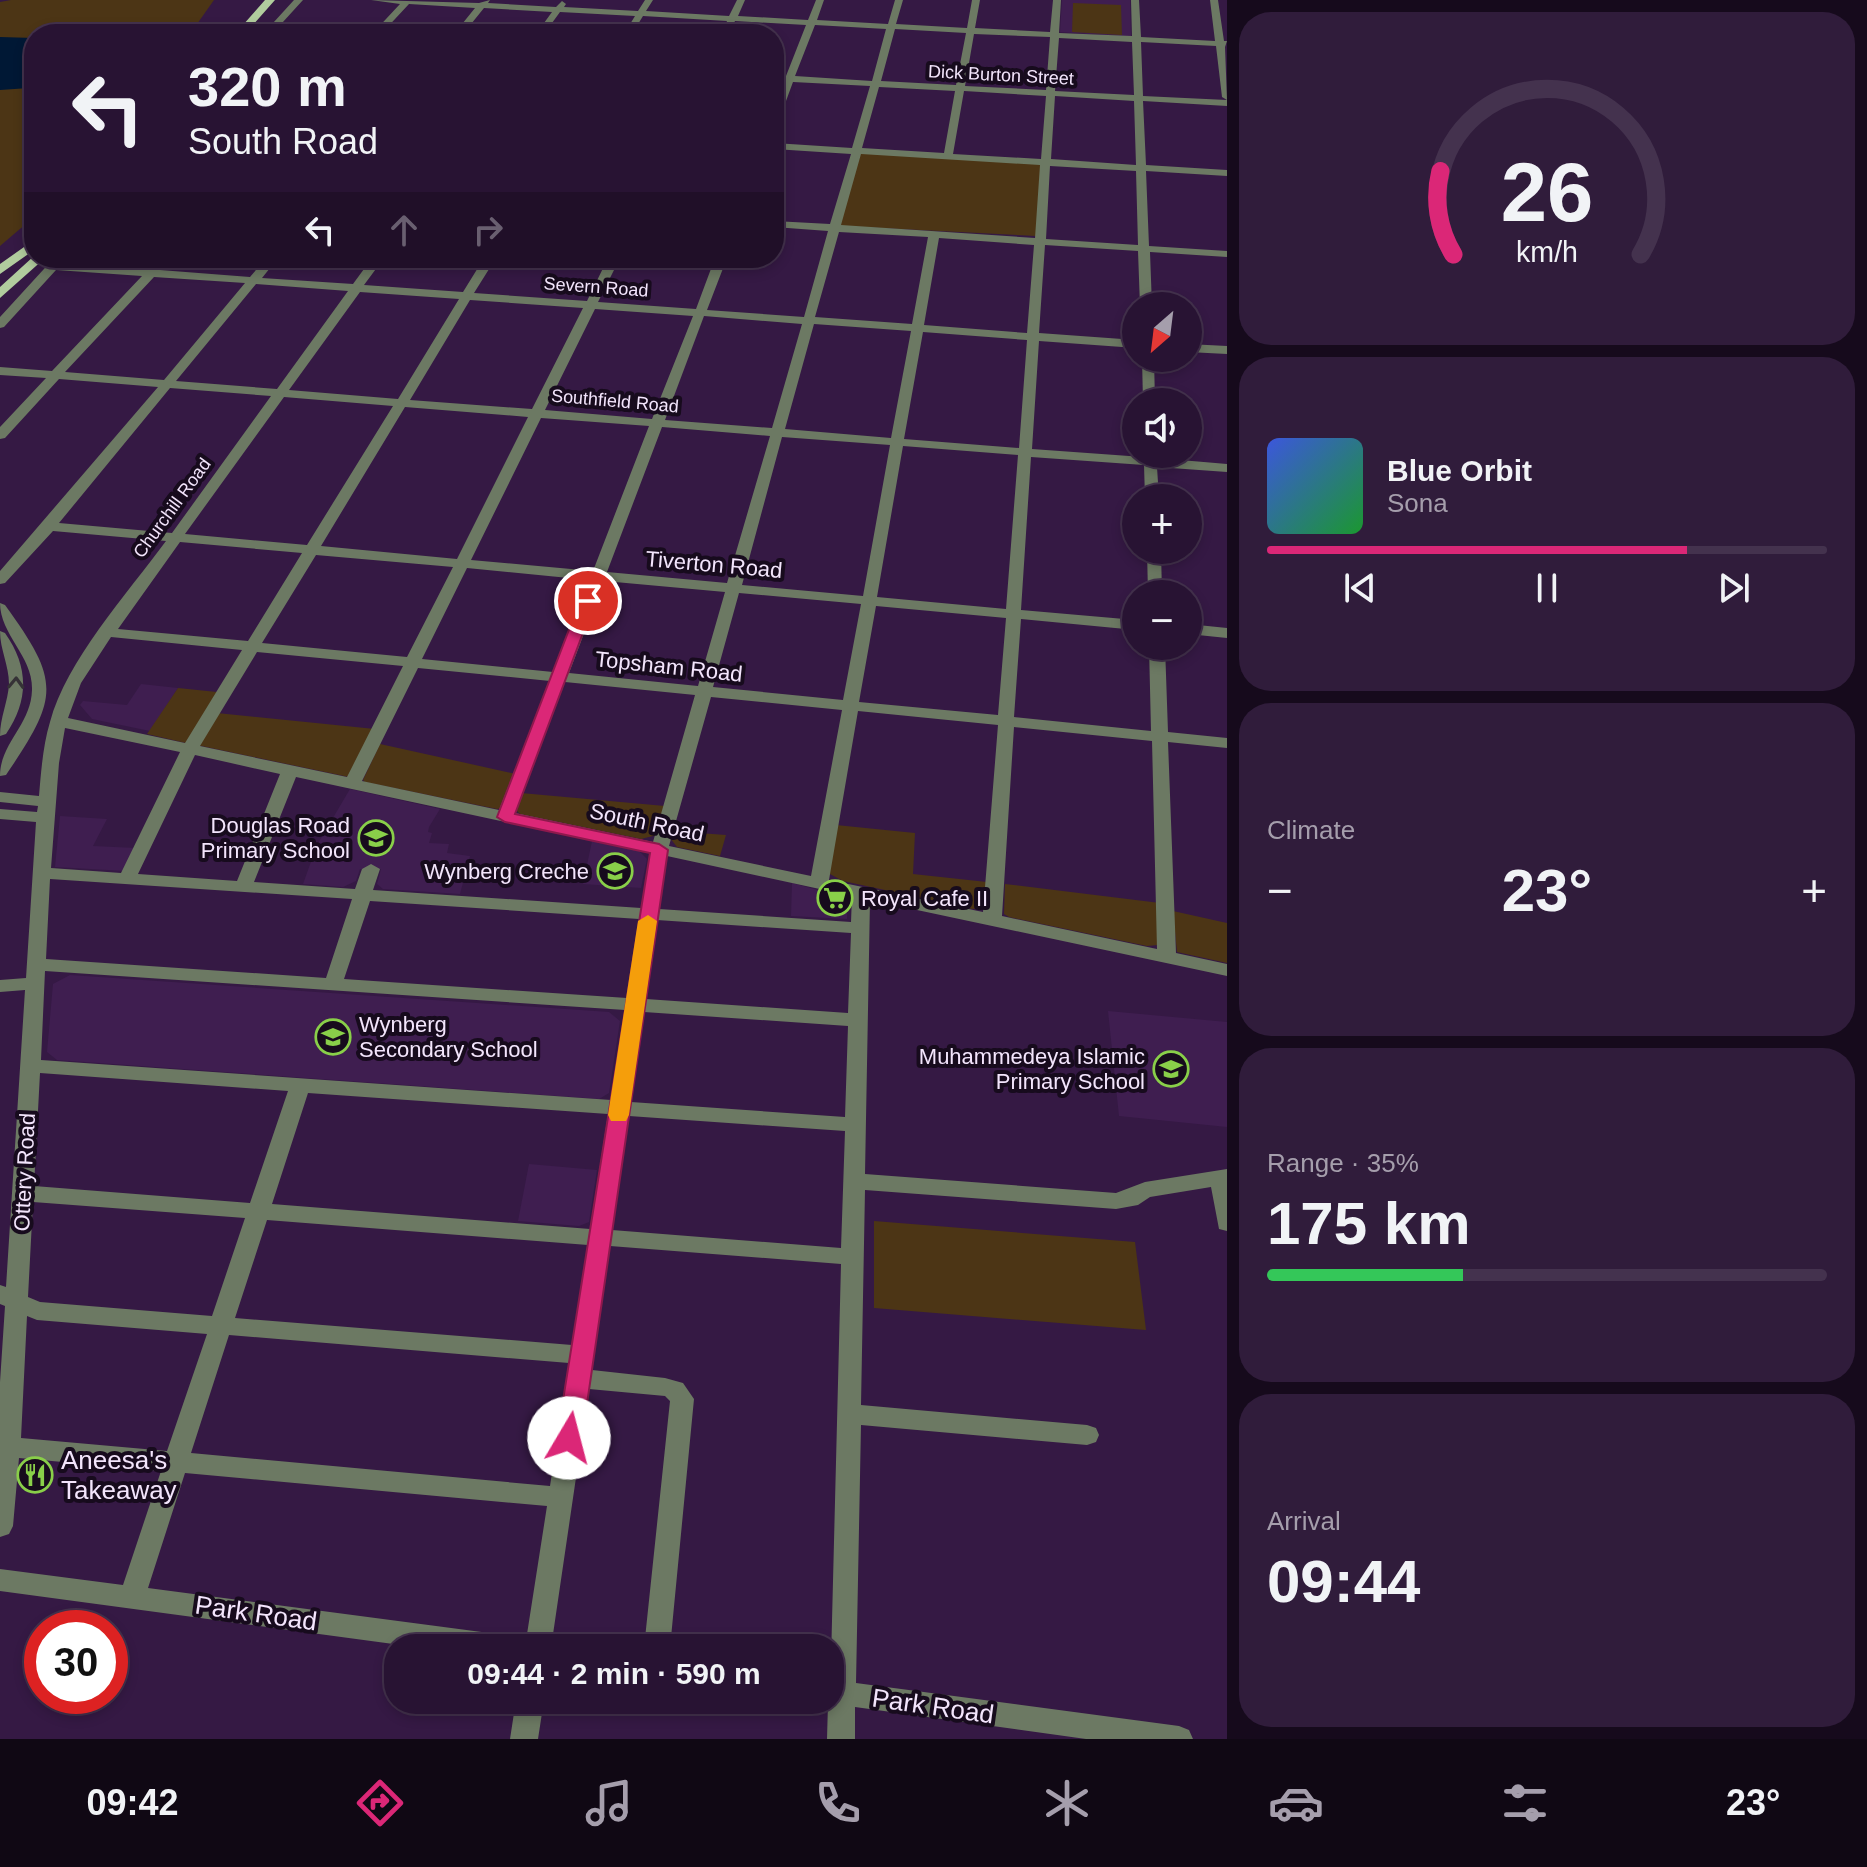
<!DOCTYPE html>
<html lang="en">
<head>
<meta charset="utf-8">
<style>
  :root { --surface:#281333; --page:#301c3b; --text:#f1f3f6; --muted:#a59eac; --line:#44324e; --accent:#db2777 }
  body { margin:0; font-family:Arial,sans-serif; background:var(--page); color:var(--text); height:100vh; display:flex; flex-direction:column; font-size:30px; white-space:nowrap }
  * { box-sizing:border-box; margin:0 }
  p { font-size:26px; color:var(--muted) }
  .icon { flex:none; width:44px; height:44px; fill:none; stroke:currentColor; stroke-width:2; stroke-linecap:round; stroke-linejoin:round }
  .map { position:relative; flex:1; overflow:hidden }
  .drawer { display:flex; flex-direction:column; gap:12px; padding:12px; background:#160a1c; width:640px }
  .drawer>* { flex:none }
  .top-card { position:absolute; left:24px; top:24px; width:760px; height:244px; border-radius:32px; box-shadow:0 4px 12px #0003,0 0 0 2px var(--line); background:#281333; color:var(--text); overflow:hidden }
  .needle { width:52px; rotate:208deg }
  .controls { position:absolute; left:1122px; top:292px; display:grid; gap:16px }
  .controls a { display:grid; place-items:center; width:80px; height:80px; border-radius:50%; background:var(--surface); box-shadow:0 4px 12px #0003,0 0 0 2px var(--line); font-size:40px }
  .speed { position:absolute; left:24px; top:1610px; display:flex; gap:16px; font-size:40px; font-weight:700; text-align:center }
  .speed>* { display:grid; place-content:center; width:104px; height:104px; border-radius:50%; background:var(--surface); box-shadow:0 4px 12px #0003,0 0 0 2px var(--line); line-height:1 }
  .speed .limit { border:12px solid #d22; background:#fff; color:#111 }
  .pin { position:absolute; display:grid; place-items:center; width:68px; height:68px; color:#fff; margin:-34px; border:4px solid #fff; border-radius:50%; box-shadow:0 2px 8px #0007 }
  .me { position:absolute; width:88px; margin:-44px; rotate:8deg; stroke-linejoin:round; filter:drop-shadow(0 0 6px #0008) }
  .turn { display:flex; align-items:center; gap:28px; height:168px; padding:0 32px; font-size:36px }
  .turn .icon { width:104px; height:104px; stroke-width:2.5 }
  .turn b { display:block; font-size:56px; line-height:68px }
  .lanes { display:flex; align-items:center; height:76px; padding:0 32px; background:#0003; justify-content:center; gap:40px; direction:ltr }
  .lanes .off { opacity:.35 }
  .big { font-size:60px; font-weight:700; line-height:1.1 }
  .drawer .tile { flex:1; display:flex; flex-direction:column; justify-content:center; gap:12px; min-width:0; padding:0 28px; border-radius:32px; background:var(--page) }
  .drawer .dial { align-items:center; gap:0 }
  .dial svg { height:208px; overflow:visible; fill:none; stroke:var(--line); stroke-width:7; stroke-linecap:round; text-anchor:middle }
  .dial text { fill:var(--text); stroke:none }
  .song { display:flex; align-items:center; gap:24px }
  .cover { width:96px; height:96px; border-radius:12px; background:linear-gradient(135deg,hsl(230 70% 55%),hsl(130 70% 35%)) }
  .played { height:8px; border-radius:4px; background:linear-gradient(90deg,var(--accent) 75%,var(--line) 75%) }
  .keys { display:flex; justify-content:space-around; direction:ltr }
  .heat { display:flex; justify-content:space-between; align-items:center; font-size:44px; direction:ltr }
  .charge { height:12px; border-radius:6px; background:linear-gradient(90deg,#34c759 35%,var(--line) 0) }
  .trip { position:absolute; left:384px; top:1634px; width:460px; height:80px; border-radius:32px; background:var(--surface); box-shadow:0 4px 12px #0003,0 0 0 2px var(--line); font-weight:700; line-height:80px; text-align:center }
  .menu { display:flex; height:128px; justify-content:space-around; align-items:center; background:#100814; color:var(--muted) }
  .menu .icon { width:56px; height:56px }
  .menu .selected { color:var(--accent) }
  .menu b { font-size:36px; color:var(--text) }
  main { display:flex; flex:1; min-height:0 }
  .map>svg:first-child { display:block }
</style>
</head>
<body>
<main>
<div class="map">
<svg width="1227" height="1739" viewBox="0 0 1227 1739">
  <rect width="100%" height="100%" fill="#351944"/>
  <path fill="#3f1e50" d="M1062,0H1130L1131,37L1060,32Z
    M141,684L178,688L150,731L92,719L80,705L83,701L127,705Z
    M350,789L440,809L429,827L428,832L432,833L429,843L449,844L447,853L470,856L460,894L383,889L377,884L381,869H360L356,881L343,887L303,884L317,845Z
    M60,816L107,819L93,846L136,848L125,871L55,867Z
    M592,841L639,851L647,859L641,888L583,884Z
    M792,883L847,898V919L791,916Z
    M70,975L609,1012L620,1021L609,1093L599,1099L57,1060L47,1052L53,984Z
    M1108,1011L1227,1022V1127L1119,1116Z
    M529,1164L597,1170L589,1222L579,1226L518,1221Z"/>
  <path fill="#4c3515" d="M11,0H214L190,34H34V217L0,246V2Z
    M1073,3L1121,5L1122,35L1072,32Z
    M861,152L1041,163L1036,236L842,226L840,224Z
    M178,688L217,692L186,743L147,734Z
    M217,713L375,729L349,777L197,745Z
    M380,744L516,774L501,808L497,809L365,782L363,780Z
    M521,793L665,806L657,835L641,839L520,814L516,810Z
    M836,825L915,833L913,874L987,882L985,907L973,909L843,881L828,873Z
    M672,831L726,835L720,856L677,847L670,838Z
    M1005,884L1160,903L1158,945L1147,946L1009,917L1004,914Z
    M1173,911L1227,923V963L1177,952Z
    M874,1221L1135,1242L1146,1330L874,1308Z"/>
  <path fill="#001835" d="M0,37L34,38V81L29,88L0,90Z"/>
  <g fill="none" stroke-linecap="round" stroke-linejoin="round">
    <path fill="#6c7963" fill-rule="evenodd" d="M294,0H303L272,34H263Z
      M371,0L479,3L490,0L488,3L556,7L562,1L566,4L564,7L638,11L645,0H653L646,11L729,16L737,0H745L738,16L808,20L816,0H824L817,20L888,24L895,0H903L896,24L967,28L972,0H980L975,28L1050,32L1053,0H1061L1059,33L1132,36L1131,0H1139L1141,37L1215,41L1210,0H1218L1224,41H1227L1225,47L1227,100L1222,97L1216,46L1141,42L1143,96L1227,100V106L1143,101L1146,165L1227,170V176L1146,171L1149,246L1227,251V257L1150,252L1152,306H1140L1138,251L1045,245L1039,333L1136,340V348L1039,341L1032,449L1143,457V454H1157V458L1227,464V472L1157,467L1159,498H1145L1144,465L1031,457L1021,610L1136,620V630L1021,619L1014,717L1151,731L1149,646H1165L1168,732L1227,738V748L1168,742L1176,953L1227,964V976L870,900L865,1174L1116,1193L1145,1182L1227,1169V1231L1219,1229L1211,1187L1150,1197L1138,1205L1116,1209L865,1190L861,1405L1087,1425L1096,1428L1099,1435L1096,1442L1087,1445L861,1425L856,1683L1179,1726L1189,1730L1193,1739H1086L855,1707V1739H827L828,1703L823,1700H830L841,1264L610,1246L592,1370L665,1378L683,1383L694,1399L670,1648H644L670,1401L665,1396L589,1389L551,1648H423L0,1591V1569L123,1585L161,1471L19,1458L13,1526L9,1534L0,1537V1382L5,1306L0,1304V1285L6,1287L25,990L0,992V980L26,978L36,822L0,819V809L37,812L38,806L0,802V792L39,796C41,772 43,745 50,722C66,661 127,594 166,541L53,531L5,583L0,584V571L158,387L59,379L5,438L0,439V427L46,378L0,375V367L52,371L142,276L56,270L4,327L0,328V317L54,258H66L61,263L148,269L159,258H171L160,270L250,277L266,258H278L262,278L353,284L372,258H384L364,285L463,292L484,258H496L474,293L587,301L608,258H620L598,302L696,309L715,258H727L707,310L804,317L828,231L774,227V221L830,224L851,154L774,149V143L852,148L870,86L793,82L779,120L774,123V108L784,81H774V75L786,76L806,25L735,21L729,34H721L727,21L643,16L632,34H624L635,16L560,12L544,34H536L552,12L484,8L463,34H454L475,8L409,4L381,34H372L400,4ZM815,25L886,29L872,81L795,76ZM895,29L966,33L956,85L881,81ZM974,34L1050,37L1046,90L965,86ZM1059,38L1132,42L1134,95L1055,91ZM879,87L955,91L944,153L862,148ZM964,91L1046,96L1041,159L953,154ZM1055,96L1134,101L1136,165L1051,159ZM861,154L1040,165L1035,238L841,225ZM1050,166L1136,171L1138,245L1046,239ZM839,232L928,237L912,324L815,317ZM939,238L1034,245L1027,333L924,325ZM154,277L245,283L164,380L65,372ZM256,284L348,291L277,389L176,381ZM360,292L459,299L398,399L289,390ZM470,300L583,308L532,409L410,400ZM595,309L693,316L652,419L545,410ZM704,316L802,324L772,428L665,420ZM814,324L911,331L891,438L785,429ZM923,332L1027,340L1019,448L904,439ZM170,388L271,396L172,533L59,523ZM284,397L393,406L307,545L185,534ZM405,407L528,417L457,559L321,546ZM541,418L649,426L593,571L471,560ZM662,427L770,436L727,583L607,572ZM782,437L890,445L863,596L742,585ZM903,446L1018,455L1006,609L877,597ZM180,542L302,553L248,641L118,629ZM316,555L453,567L407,657L262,643ZM467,568L589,580L553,672L422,659ZM604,581L725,592L698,686L569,673ZM739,593L861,604L843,700L713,687ZM876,606L1006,618L998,715L859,702ZM111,637L242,650L185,743L68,718L81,683ZM257,652L403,666L347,777L200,746ZM418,668L550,681L499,810L362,781ZM565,682L695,695L653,842L515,813ZM711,697L842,710L811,876L669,846ZM858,711L998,725L983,912L829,880ZM1014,727L1152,741L1157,949L1002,916ZM65,728L180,752L121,873L51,868L59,763ZM195,755L280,774L237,881L138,874ZM296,777L650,853L641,908L373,890L380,869L371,864L362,869L355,889L254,882ZM667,856L852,896L851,922L659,909ZM50,879L352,899L326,978L46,959ZM370,901L639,919L627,998L344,979ZM657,920L851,933L848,1013L646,999ZM45,971L625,1010L611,1100L41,1060ZM644,1012L848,1026L845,1117L631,1102ZM40,1073L288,1091L250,1203L34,1186ZM308,1093L608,1114L590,1229L272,1204ZM629,1116L845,1131L841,1248L612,1230ZM33,1202L245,1218L212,1316L40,1302L28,1297ZM267,1220L588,1245L572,1345L235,1318ZM27,1316L37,1320L207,1334L167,1451L21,1438ZM229,1335L569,1363L550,1486L191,1453ZM185,1473L547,1506L525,1647L521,1640L512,1636L148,1588Z
      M1188,344L1227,346V354L1188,352Z
      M1142,358H1154L1155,402H1143Z
      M1147,550H1161L1162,594H1148Z
      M0,603L5,605C61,682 59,697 6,775L0,776C0,743 31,725 32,690C33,656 0,635 0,603Z
      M1188,624L1227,628V638L1188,634Z
      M0,631L5,633C29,667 29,700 6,734L0,736C0,717 8,702 9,684C9,665 0,650 0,631Z
      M516,1700H544L538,1739H510Z"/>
    <path fill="#b1cc9e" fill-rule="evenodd" d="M265,0H275L245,34H235Z
      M34,240V250L0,274V264Z
      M34,256L45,258L0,298V287Z"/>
  </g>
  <defs><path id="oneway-chevron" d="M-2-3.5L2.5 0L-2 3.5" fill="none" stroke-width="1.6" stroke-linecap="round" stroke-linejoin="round" transform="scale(2)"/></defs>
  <use stroke="#353236" href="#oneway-chevron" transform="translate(16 683) rotate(-88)"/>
  <path fill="#db2777" stroke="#8e194d" stroke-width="2" d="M588,597L595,601L515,814L659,844L668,850L582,1438L578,1445L569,1448L561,1445L557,1438L650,853L505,822L497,817L580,601Z"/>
  <path fill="#f59e0b" d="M648,915L657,921L629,1115L626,1121H611L608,1115L638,921Z"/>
  <defs>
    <symbol id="school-ring" viewBox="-11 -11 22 22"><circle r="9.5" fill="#170b1d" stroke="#89cf49" stroke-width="1.5"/><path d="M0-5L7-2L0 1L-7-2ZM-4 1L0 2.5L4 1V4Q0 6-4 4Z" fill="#89cf49"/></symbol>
    <symbol id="supermarket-ring" viewBox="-11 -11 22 22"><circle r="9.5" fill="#170b1d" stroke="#89cf49" stroke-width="1.5"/><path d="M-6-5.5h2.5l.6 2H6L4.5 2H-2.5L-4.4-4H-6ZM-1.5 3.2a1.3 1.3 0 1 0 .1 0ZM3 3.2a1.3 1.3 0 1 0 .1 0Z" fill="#89cf49"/></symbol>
    <symbol id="restaurant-ring" viewBox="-11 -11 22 22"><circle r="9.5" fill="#170b1d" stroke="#89cf49" stroke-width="1.5"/><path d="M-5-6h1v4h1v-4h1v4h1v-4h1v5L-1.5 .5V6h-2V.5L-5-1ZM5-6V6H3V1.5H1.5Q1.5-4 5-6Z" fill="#89cf49"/></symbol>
  </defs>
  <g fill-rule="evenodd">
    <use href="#school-ring" x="356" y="818" width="40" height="40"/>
    <use href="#school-ring" x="595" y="851" width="40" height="40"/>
    <use href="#supermarket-ring" x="815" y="878" width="40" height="40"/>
    <use href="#school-ring" x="313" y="1017" width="40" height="40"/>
    <use href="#school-ring" x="1151" y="1049" width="40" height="40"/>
    <use href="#restaurant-ring" x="15" y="1455" width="40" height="40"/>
  </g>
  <g text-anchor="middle" stroke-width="8" stroke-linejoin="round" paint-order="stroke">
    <g font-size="18" fill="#f3e5fc" stroke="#170b1d">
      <text transform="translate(1001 75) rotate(3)" y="6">Dick Burton Street</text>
      <text transform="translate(596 287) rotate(4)" y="6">Severn Road</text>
      <text transform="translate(615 401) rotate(5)" y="6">Southfield Road</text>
      <text transform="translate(172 508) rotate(-54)" y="6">Churchill Road</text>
    </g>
    <g font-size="22" fill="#f3e5fc" stroke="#170b1d">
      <text transform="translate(714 564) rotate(5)" y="8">Tiverton Road</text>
      <text transform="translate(669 666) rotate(6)" y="8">Topsham Road</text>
      <text transform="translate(647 822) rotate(12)" y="8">South Road</text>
      <text transform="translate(24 1172) rotate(-87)" y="8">Ottery Road</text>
    </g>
    <g font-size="22" fill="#f3e5fc" stroke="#170b1d" text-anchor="end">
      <text x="350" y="833">Douglas Road<tspan x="350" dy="25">Primary School</tspan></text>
      <text x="589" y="879">Wynberg Creche</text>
      <text x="861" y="906" text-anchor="start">Royal Cafe II</text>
      <text x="359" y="1032" text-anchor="start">Wynberg<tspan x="359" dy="25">Secondary School</tspan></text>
      <text x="1145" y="1064">Muhammedeya Islamic<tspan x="1145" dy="25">Primary School</tspan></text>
    </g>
    <g font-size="26" fill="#f3e5fc" stroke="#170b1d" text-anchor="start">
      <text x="61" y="1469">Aneesa's<tspan x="61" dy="30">Takeaway</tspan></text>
    </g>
    <g font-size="26" fill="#f3e5fc" stroke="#170b1d">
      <text transform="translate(256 1613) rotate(8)" y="9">Park Road</text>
      <text transform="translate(933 1706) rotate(8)" y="9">Park Road</text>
    </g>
  </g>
</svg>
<div class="controls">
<a><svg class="needle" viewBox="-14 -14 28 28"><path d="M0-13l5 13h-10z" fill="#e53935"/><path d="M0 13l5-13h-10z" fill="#a59eac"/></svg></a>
<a><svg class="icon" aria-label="sound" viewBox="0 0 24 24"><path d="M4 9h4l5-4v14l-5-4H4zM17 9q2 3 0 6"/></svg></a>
<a>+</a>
<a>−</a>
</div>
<div class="speed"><div class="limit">30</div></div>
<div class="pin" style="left:588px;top:601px;background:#d93025"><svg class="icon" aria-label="arrive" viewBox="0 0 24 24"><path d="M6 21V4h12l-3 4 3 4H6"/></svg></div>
<svg class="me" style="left:569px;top:1438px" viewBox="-20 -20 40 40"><circle r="19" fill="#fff"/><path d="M0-13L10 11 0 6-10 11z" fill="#db2777"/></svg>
<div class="trip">09:44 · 2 min · 590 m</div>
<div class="top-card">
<div class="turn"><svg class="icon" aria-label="left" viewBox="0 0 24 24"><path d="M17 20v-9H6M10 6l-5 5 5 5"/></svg><div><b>320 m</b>South Road</div></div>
<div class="lanes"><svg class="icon" aria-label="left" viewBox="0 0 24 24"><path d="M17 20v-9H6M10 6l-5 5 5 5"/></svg><svg class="icon off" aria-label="ahead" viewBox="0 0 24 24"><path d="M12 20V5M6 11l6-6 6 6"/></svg><svg class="icon off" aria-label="right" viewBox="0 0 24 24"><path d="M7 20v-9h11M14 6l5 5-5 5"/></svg></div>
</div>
</div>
<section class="drawer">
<div class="tile dial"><svg viewBox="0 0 100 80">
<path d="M14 69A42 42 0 1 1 86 69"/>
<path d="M14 69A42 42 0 0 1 9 37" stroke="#db2777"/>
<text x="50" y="56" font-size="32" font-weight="700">26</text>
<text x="50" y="72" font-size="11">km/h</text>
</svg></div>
<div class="tile">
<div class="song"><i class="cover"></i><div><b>Blue Orbit</b><p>Sona</p></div></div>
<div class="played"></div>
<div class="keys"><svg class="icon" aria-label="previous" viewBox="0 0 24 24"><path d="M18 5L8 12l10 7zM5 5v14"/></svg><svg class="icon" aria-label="pause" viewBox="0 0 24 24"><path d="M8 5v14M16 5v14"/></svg><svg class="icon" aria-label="next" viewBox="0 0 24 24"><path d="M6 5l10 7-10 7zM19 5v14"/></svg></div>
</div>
<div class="tile"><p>Climate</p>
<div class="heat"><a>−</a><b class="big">23°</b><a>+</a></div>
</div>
<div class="tile"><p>Range · 35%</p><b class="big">175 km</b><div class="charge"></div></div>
<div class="tile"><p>Arrival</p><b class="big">09:44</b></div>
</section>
</main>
<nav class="menu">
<b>09:42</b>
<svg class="icon selected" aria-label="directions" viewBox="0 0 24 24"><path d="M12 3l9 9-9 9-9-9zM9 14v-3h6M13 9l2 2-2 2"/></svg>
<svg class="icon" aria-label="music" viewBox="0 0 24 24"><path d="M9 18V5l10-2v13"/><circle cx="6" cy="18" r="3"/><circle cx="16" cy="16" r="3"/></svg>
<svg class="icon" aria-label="phone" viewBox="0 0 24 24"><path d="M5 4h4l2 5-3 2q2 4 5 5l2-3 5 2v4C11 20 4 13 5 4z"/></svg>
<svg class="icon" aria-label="climate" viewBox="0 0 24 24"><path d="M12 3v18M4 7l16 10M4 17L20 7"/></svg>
<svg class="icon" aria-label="car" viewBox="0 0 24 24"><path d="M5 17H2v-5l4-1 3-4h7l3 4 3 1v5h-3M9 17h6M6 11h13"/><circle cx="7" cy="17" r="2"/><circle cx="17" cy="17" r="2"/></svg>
<svg class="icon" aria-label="filters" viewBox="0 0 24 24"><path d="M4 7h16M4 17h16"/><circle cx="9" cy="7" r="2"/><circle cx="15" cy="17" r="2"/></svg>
<b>23°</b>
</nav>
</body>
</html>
